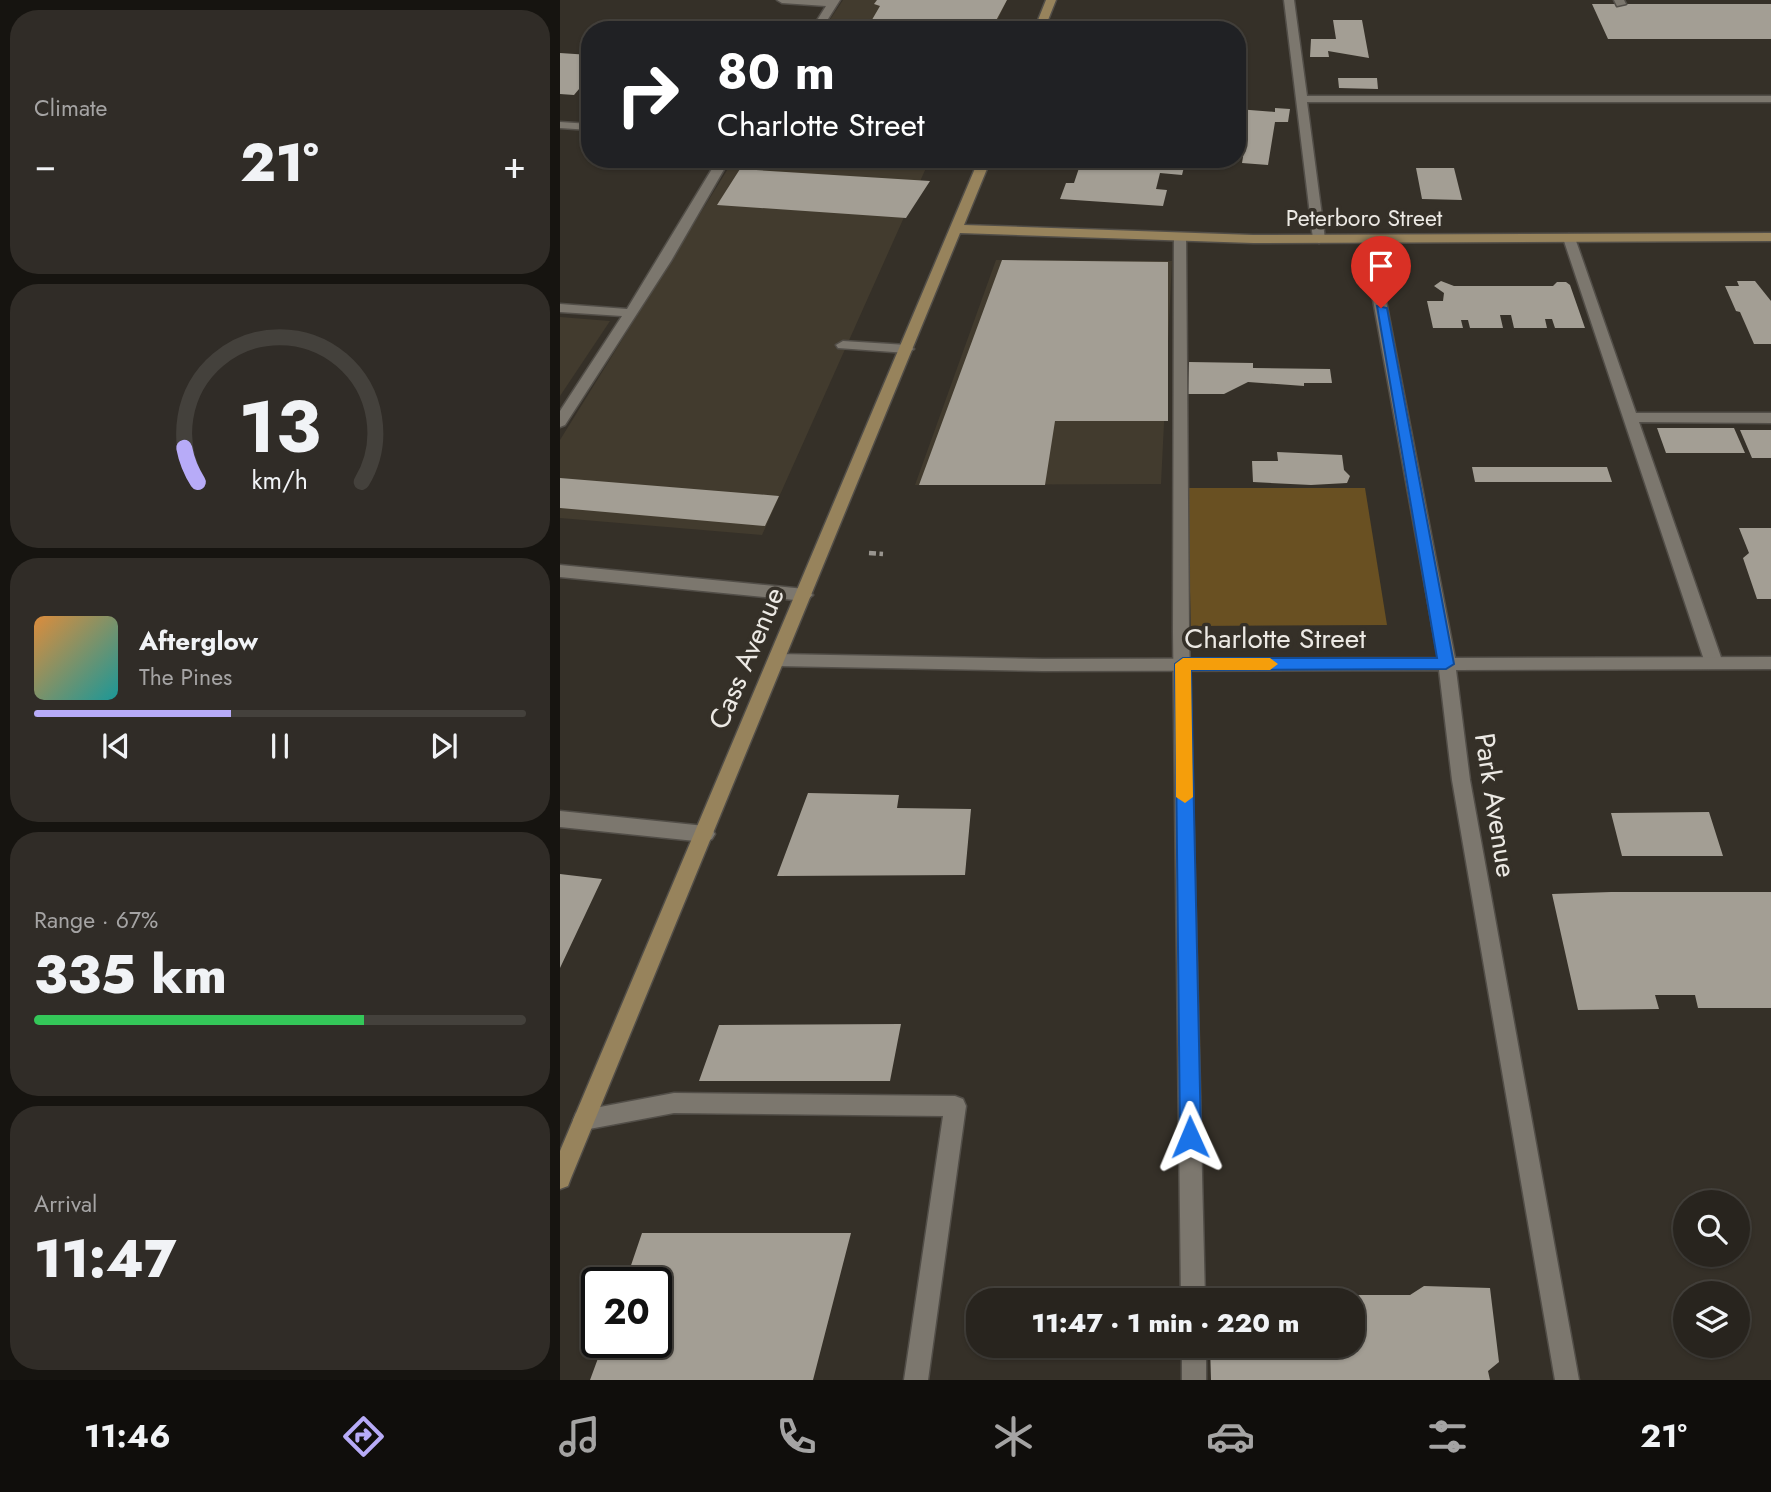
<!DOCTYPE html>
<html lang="en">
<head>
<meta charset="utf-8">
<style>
  :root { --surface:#28241e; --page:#302c27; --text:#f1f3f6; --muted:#a5a4a4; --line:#44413c; --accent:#b7abf8 }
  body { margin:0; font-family:Jost,sans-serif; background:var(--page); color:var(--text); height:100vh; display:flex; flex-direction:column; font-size:26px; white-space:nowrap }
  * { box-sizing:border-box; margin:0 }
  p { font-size:23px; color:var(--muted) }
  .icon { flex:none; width:38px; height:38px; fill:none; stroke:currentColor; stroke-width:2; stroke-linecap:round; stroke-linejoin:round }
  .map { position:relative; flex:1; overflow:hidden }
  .drawer { display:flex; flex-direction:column; gap:10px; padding:10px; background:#161410; width:560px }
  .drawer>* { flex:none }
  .hud { position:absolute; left:21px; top:21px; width:665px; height:147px; border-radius:28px; box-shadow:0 2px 5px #0004,0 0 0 2px var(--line); background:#202124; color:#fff; overflow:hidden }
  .tools { position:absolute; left:1113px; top:1190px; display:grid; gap:14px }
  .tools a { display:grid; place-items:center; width:77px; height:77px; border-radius:50%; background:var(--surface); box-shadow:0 2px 5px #0004,0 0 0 2px var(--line); font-size:35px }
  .speed { position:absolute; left:21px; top:1267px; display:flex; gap:14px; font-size:35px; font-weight:700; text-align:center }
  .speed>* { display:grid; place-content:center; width:91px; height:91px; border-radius:50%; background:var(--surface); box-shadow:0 2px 5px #0004,0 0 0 2px var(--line); line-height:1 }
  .speed .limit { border:4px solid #111; border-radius:10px; background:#fff; color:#111 }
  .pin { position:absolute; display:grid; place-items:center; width:60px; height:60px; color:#fff; margin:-72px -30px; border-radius:50% 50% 50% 0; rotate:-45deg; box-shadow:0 0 7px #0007 }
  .pin .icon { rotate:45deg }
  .me { position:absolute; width:77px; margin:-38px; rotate:359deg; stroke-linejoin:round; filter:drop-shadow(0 0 5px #0008) }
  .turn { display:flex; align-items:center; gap:24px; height:147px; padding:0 21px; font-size:32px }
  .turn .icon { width:91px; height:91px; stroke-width:2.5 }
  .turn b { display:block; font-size:49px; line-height:60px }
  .big { font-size:52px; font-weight:800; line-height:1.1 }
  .drawer .widget { flex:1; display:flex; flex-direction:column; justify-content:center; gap:10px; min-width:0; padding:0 24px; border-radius:28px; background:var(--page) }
  .drawer .dial { align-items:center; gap:0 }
  .dial svg { height:182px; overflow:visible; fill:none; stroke:var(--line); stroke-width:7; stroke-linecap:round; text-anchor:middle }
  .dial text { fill:var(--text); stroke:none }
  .song { display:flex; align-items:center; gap:21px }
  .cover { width:84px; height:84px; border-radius:10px; background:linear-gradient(135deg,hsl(30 70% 55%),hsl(180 70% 35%)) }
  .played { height:7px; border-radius:4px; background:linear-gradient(90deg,var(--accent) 40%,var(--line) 40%) }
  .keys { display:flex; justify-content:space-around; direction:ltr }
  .heat { display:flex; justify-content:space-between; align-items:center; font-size:38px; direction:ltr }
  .charge { height:10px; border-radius:5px; background:linear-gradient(90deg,#34c759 67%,var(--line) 0) }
  .trip { position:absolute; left:406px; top:1288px; width:399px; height:70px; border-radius:28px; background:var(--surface); box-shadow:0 2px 5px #0004,0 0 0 2px var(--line); font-weight:800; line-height:70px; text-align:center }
  .menu { display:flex; height:112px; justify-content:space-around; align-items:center; background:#100e0c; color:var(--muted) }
  .menu .icon { width:49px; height:49px }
  .menu .active { color:var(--accent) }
  .menu b { font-size:32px; color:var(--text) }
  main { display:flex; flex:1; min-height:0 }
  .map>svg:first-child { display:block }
</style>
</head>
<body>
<main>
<section class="drawer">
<div class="widget"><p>Climate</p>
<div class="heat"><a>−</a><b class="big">21°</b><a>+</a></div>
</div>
<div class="widget dial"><svg viewBox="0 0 100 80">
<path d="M14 69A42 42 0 1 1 86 69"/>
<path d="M14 69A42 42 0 0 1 8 54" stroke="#b7abf8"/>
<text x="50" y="56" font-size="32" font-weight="700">13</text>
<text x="50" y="72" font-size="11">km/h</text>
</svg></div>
<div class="widget">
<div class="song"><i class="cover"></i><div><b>Afterglow</b><p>The Pines</p></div></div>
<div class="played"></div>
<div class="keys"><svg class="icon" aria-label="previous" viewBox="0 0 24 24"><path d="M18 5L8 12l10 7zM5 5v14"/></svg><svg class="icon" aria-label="pause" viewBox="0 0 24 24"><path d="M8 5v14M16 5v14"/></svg><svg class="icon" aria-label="next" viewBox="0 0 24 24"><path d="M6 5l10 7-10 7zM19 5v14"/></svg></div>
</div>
<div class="widget"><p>Range · 67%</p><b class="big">335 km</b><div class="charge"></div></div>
<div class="widget"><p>Arrival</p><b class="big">11:47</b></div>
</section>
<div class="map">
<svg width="1211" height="1380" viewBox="0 0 1211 1380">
  <rect width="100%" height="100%" fill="#353028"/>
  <path fill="#423b2e" d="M283,0H447L433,30H263Z
    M174,159H244L366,168L202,535L0,518V440Z
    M436,260L612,261L601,484L355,485Z
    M0,317L50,321L0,396Z"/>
  <path fill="#695022" d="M627,488H805L827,625L631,626Z"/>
  <path fill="#a39e94" d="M317,0H447L431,30H306L320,6L314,4Z
    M1032,4H1211V39H1048Z
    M773,20H802L809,58L768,51L769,57H750L751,39H776Z
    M0,53L30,55V76L14,95L0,94Z
    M778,78H817L818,89L779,88Z
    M715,108L730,109L728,122H715L708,165L682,163L683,157L677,156V109L715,112Z
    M522,159H626L622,175L600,173L596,189L607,190L603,206L500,199L506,183H514Z
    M856,168H894L902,200L862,199Z
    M180,169L370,181L346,218L157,205Z
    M442,260L608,262V421H495L485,485H359Z
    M881,281L894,286H993L997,282H1006L1010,285L1025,328H995L992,319H985L987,328H954L951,315H940L943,328H910L908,320H901L903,328H873L867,301H883L884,293L874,286Z
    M1177,281H1195L1211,301V344H1194L1180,312L1176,311L1165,286H1179Z
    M629,362L693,363V368L770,369L772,383H744V386L688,382L664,394H628Z
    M1097,428H1174L1185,453H1106Z
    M1180,430H1211V458H1192Z
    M717,452L782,455L784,470L790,476L787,483L751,485L693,482L692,461H718Z
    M912,467H1047L1052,482H915Z
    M0,478L219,496L205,526L0,508Z
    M1179,528H1211V599H1197L1183,558L1189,553Z
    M248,793L339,795L337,808L411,809L405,875L217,876Z
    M1149,812L1163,856H1062L1051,813Z
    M0,874L42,879L0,968Z
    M1051,892H1211V1008H1138L1135,995H1095L1099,1009L1018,1010L992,894Z
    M341,1024L330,1081H139L159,1025Z
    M82,1233H291L253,1380H30L44,1342H96V1283H65Z
    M864,1286L930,1288L939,1362L928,1371L930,1380H651L650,1346H793V1300H648V1295H850Z"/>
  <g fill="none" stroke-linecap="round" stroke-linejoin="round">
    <defs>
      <path id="lane" d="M217,0H280L261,30H251L266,6L222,3Z
        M724,0H734L747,96H1211V102H747L765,239L759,243L753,239Z
        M1054,0H1064L1066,4L1057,6Z
        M158,159H170L111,261L5,425L0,427V411L62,316L0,312V304L67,309Z
        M620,233L626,237L629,632L645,1300H621L613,632L614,237Z
        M1009,234L1015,238L1076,413H1211V423L1079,422L1163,663L1160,667H1148L1145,663L1003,238Z
        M283,341L347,345L354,349L347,353L278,348L276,345Z
        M0,811L145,826L152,829L155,834L152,839L145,842L0,827Z
        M114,1093L395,1096L403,1099L406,1106L368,1380H344L383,1116L114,1113L24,1130L16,1127L13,1120L16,1113L24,1110Z
        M622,1346H646V1380H622Z"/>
      <path id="street" d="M0,122L30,124V130L0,128Z
        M808,235L814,239L895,658L1211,657V669L896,670L910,780L1019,1380H995L892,780L879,670L483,671L218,666L209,660L218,654L483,659L878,658L802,239Z
        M0,565L245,589L253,595L245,601L0,577Z"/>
      <path id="secondary" d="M486,0H496L484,30H474Z
        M419,159H431L404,225L693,235L1211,233V241L693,243L400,233L11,1178L8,1186L0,1189V1151Z"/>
    </defs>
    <use href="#lane" stroke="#524e48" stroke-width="3"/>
    <use href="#street" stroke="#524e48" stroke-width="3"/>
    <use href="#secondary" stroke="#524e48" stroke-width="3"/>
    <path stroke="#99958f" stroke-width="4.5" stroke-dasharray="7 3.5" stroke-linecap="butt" d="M309,553L323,554"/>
    <use href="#lane" fill="#7c776e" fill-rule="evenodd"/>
    <use href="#street" fill="#7c776e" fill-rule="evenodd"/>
    <use href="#secondary" fill="#97835c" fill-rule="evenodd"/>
  </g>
  <path fill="#1a73e8" stroke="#114b97" stroke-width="2" d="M817,306L827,308L894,664L886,669L631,670L641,1137L638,1144L630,1147L623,1144L620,1137L615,664L623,658H877Z"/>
  <path fill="#f59e0b" d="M623,658H710L718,664L710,670H631L633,797L625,803L616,797L615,664Z"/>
  <g text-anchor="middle" stroke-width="7" stroke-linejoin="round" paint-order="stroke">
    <g font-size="23" fill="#ece9e4" stroke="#353028">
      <text x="804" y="226">Peterboro Street</text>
    </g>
    <g font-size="28" fill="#ece9e4" stroke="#353028">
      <text x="715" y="648">Charlotte Street</text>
      <text transform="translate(186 658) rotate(-67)" y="10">Cass Avenue</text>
      <text transform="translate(936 805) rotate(81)" y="10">Park Avenue</text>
    </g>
  </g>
</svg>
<div class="tools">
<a><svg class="icon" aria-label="search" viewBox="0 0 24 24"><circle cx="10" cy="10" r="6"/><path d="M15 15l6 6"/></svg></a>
<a><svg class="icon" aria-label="layers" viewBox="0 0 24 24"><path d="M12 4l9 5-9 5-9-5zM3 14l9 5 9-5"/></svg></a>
</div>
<div class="speed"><div class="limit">20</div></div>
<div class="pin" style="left:821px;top:308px;background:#d93025"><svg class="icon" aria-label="arrive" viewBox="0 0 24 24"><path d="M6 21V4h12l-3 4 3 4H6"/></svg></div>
<svg class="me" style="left:630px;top:1137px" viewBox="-20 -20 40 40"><path d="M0-17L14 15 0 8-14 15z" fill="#1a73e8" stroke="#fff" stroke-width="4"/></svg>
<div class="trip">11:47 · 1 min · 220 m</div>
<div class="hud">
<div class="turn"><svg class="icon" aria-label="right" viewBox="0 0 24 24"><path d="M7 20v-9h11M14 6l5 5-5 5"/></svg><div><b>80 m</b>Charlotte Street</div></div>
</div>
</div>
</main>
<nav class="menu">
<b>11:46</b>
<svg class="icon active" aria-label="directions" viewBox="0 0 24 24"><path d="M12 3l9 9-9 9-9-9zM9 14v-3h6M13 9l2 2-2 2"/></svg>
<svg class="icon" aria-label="music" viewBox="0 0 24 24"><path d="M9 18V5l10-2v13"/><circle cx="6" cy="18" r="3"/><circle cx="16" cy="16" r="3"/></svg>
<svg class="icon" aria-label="phone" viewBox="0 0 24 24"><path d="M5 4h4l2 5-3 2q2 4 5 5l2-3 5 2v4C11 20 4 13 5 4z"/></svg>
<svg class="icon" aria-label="climate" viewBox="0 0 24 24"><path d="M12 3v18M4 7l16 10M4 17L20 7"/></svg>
<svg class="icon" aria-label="car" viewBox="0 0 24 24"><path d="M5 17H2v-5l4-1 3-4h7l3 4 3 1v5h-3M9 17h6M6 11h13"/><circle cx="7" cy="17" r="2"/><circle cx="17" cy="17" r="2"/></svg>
<svg class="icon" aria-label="filters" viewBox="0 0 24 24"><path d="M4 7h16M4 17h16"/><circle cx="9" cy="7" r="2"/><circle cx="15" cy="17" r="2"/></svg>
<b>21°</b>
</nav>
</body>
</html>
